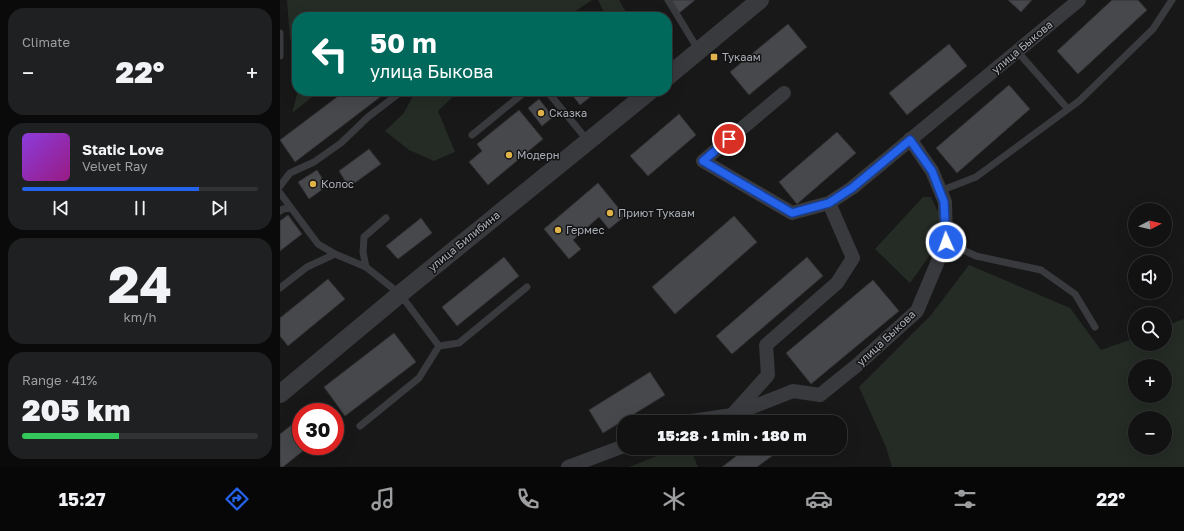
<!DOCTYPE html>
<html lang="en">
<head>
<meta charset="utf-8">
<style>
  :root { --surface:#121213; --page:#1f2021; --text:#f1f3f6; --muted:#9c9ea0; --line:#313233; --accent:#2563eb }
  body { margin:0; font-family:"Golos Text",sans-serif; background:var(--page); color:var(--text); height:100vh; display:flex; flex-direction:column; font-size:15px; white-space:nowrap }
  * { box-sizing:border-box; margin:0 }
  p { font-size:13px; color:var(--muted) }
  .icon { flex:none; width:22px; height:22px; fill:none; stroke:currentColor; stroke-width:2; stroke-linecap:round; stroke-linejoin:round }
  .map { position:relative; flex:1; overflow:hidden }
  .sheet { display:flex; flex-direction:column; gap:8px; padding:8px; background:#0a0a0a; width:280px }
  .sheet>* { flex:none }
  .guide { position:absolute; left:12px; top:12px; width:380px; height:84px; border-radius:16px; box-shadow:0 4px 16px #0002,0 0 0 1px var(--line); background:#00695c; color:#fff; overflow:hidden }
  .needle { width:26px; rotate:83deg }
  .controls { position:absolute; left:848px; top:203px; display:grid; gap:8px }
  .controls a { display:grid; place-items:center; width:44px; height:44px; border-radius:50%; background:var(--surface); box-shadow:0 4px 16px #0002,0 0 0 1px var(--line); font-size:20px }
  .speed { position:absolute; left:12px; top:403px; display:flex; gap:8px; font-size:20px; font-weight:700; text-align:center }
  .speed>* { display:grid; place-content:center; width:52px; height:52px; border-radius:50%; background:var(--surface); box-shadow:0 4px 16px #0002,0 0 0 1px var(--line); line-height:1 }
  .speed .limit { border:6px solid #d22; background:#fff; color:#111 }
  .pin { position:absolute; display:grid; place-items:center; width:34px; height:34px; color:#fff; margin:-17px; border:2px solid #fff; border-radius:50%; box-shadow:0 1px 4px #0007 }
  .me { position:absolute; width:44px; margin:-22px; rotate:358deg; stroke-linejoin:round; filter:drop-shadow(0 0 3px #0008) }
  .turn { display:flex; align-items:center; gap:14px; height:84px; padding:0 12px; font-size:18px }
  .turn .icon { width:52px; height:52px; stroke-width:2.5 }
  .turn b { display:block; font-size:28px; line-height:34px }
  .big { font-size:30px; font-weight:800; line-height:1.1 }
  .sheet .card { flex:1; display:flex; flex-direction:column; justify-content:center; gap:6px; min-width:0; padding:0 14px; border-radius:16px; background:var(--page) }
  .sheet .dial { align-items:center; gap:0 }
  .dial b { font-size:52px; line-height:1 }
  .song { display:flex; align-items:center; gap:12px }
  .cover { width:48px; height:48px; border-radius:6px; background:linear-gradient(135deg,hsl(270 70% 55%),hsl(310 70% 35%)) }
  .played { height:4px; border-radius:2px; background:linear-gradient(90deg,var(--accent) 75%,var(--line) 75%) }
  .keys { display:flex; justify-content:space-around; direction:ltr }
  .heat { display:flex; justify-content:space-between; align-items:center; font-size:22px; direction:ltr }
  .charge { height:6px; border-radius:3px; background:linear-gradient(90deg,#34c759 41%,var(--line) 0) }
  .trip { position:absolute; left:337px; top:415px; width:230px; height:40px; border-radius:16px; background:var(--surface); box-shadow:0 4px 16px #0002,0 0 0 1px var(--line); font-weight:800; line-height:40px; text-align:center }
  .tab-bar { display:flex; height:64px; justify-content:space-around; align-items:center; background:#070708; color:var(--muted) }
  .tab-bar .icon { width:28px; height:28px }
  .tab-bar .selected { color:var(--accent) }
  .tab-bar b { font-size:18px; color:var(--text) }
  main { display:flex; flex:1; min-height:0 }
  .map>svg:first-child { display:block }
</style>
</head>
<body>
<main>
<section class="sheet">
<div class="card"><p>Climate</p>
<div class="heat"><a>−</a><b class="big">22°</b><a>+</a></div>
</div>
<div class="card">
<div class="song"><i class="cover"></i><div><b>Static Love</b><p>Velvet Ray</p></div></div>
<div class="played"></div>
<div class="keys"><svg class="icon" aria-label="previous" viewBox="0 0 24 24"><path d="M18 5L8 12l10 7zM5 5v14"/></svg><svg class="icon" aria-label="pause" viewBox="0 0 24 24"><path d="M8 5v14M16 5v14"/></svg><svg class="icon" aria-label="next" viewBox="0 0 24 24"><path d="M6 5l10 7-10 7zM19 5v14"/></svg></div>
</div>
<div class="card dial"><b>24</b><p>km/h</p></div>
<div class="card"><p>Range · 41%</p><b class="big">205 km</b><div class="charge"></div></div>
</section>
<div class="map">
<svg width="904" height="467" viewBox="0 0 904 467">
  <rect width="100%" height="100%" fill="#181819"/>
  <path fill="#242c25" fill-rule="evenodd" d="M7,0H312L287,17H17V42L10,40Z
    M318,0H339L349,17H326Z
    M18,91H40L12,113Z
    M136,91H179L158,111L175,152L154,161L129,150L105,131L123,114Z
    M643,197H651L659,214L653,251L630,283L595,249Z
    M689,265L790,308L821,350L855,338V344H885V326L904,319V467H612L606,447L579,387L651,315ZM855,366H885V396H855ZM855,418H885V448H855Z
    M397,448H410L418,467H349Z"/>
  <path fill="#47484c" stroke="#323235" d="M386,0H415L398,14Z
    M728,0H752L741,12Z
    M832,0H858L867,10L798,74L777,51Z
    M508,24L527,47L469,95L450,72Z
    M669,44L687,66L627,115L609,93Z
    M729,85L750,109L677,173L656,148Z
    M65,91H108L15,162L0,140Z
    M289,91H318L300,105Z
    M259,99L273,117L262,126L248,108Z
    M239,110L263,139L208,185L189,162L202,151L197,144Z
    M399,114L416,135L368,176L350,156Z
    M557,132L576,153L517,204L499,182Z
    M89,149L101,164L69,187L59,171Z
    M37,170L47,186L29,199L18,182Z
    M318,183L345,216L329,229L319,217L293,240L301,249L289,259L264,229Z
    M8,215L22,234L0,251V221Z
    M454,216L477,242L395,314L372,287Z
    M141,218L152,233L118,259L106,246Z
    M224,257L239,276L177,326L162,307Z
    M527,257L543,276L452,354L436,336Z
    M48,279L65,299L8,346L0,336V318Z
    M593,280L619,311L531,384L506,353Z
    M114,333L136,362L65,416L44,387Z
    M370,372L385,395L323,433L309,410Z
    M18,420L21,423V446H29L3,467H0V434Z
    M467,448H513L503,456L499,451L477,467H442Z"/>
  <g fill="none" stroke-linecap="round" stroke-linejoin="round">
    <path stroke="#393a3e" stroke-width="7" d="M388,0L419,51
      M0,33V56
      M737,51L788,109
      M267,91L308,141
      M192,135L246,91
      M0,186L10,173L34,162L61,143L88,117L122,91
      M660,191L696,177L799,101L873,29L892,0
      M0,193L38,244L55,254L86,267L120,294L159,346L179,343L247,287
      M0,211L3,209L11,208
      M666,242L696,256L761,270L795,294L815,327
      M86,267L83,252L84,237L106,218
      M0,288L27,267L55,254
      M80,426L139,378L159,346"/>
    <path stroke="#393a3e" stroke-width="14" d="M504,93L423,161L512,213L549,203L572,188L799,0
      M549,203L573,258L557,283L486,345L488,375L452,415L513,391L540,395L576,366L637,311L666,242L665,202L652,171L630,139
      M405,422L452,415
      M288,467L344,446"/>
    <path stroke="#393a3e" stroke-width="18" d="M387,77L480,0
      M0,394L120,294L370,91"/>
  </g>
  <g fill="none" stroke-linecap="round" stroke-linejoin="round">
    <defs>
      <path id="route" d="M449,139L423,161L512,213L549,203L572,188L630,140L652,171L664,202L666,242"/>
    </defs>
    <use href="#route" stroke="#184099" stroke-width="10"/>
    <use href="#route" stroke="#2563eb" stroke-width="7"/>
  </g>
  <g fill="#dfb34a" stroke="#131314" stroke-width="1.5">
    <rect x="430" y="53" width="8" height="8" rx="2"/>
    <circle cx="261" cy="113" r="4"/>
    <circle cx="229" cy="155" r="4"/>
    <circle cx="33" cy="184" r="4"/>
    <circle cx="330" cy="213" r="4"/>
    <circle cx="278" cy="230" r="4"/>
  </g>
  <g text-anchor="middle" stroke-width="3" stroke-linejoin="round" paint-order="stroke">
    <g font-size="11" fill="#abafb8" stroke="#131314">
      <text transform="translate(742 47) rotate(-40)" y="4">улица Быкова</text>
      <text transform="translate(184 241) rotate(-39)" y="4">улица Билибина</text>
      <text transform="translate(606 338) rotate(-43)" y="4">улица Быкова</text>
    </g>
    <g font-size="11" fill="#abafb8" stroke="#131314" text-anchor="start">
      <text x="442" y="61">Тукаам</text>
      <text x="269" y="117">Сказка</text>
      <text x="237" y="159">Модерн</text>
      <text x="41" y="188">Колос</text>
      <text x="338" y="217">Приют Тукаам</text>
      <text x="286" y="234">Гермес</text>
    </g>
  </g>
</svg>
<div class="controls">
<a><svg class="needle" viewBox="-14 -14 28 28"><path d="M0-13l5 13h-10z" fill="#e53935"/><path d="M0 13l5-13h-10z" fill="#9c9ea0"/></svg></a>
<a><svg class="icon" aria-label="sound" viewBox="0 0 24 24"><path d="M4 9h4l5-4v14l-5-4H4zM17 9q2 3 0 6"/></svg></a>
<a><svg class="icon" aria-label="search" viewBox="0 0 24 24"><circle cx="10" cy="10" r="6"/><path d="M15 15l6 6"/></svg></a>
<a>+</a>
<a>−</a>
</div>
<div class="speed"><div class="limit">30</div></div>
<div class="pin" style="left:449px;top:139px;background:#d93025"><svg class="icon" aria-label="arrive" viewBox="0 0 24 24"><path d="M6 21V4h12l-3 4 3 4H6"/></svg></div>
<svg class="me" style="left:666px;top:242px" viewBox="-20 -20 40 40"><circle r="17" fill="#2563eb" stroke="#fff" stroke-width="3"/><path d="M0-11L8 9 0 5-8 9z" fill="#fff"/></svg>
<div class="trip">15:28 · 1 min · 180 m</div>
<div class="guide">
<div class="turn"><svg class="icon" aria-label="left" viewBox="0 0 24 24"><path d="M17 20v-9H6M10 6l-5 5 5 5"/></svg><div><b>50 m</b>улица Быкова</div></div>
</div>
</div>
</main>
<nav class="tab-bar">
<b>15:27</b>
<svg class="icon selected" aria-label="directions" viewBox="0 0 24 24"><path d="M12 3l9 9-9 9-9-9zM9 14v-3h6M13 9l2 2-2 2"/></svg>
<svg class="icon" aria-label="music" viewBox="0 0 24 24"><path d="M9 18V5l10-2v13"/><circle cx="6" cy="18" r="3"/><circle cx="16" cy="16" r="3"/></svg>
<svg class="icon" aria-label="phone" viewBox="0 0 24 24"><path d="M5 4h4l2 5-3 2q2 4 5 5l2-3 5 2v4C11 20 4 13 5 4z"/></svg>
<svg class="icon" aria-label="climate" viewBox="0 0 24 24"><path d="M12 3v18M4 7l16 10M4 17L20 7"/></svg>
<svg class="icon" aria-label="car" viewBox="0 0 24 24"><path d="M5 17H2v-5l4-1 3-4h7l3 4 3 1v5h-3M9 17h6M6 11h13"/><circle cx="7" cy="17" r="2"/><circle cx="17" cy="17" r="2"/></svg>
<svg class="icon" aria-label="filters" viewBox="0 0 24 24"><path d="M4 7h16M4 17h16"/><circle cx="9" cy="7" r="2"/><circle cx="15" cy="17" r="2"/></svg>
<b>22°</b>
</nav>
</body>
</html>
